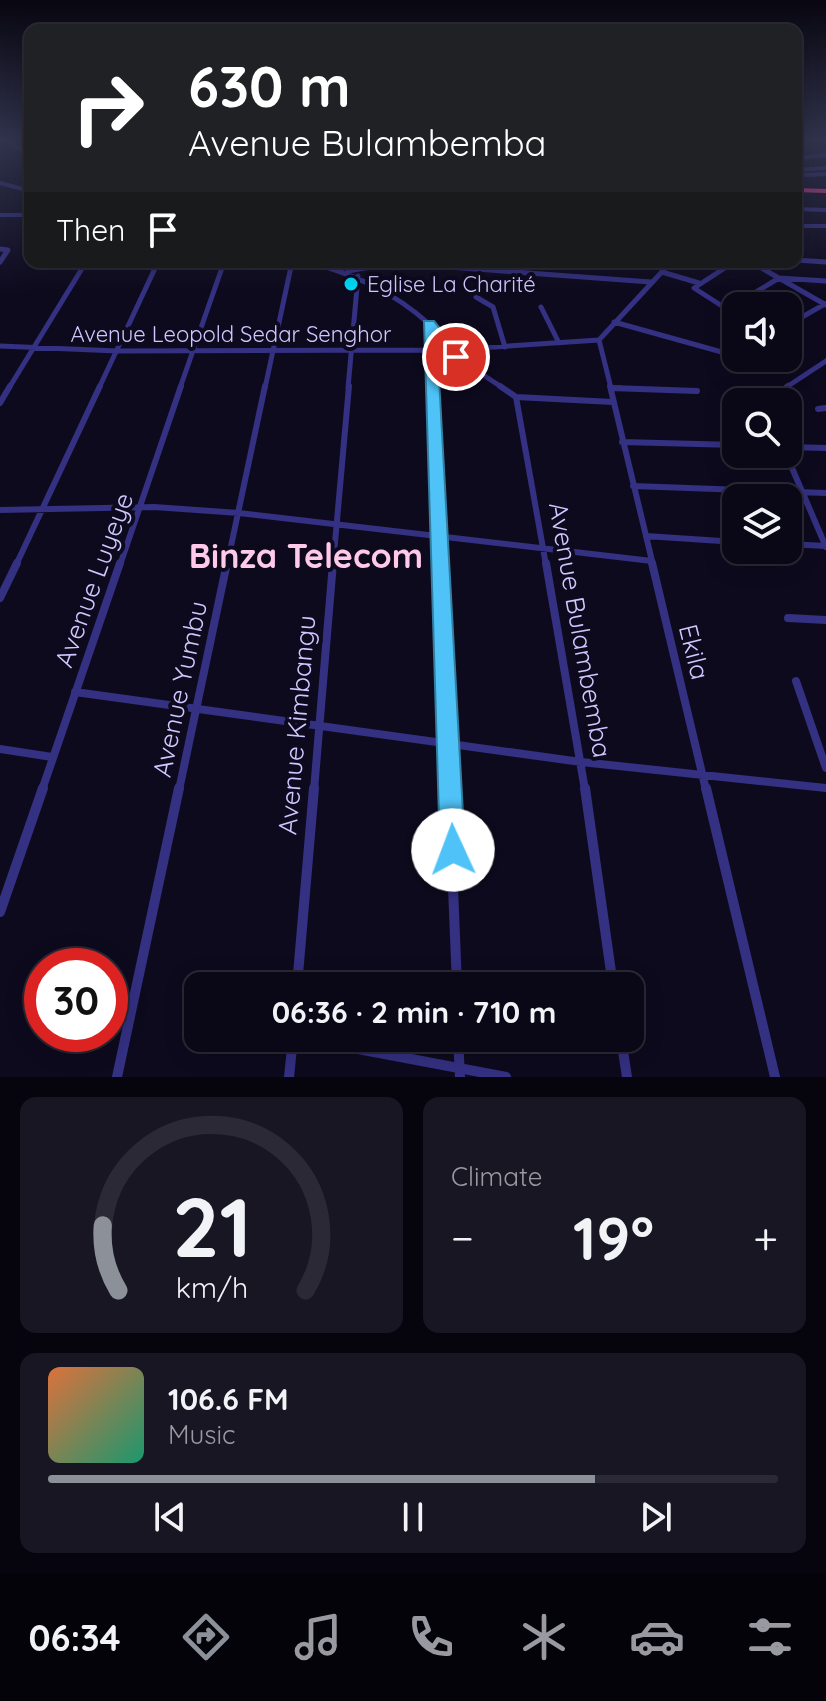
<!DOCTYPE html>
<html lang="en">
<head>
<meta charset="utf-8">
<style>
  :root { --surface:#0a0816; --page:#181623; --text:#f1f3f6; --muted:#999aa1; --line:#2a2935; --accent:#8c9099 }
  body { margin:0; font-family:Quicksand,sans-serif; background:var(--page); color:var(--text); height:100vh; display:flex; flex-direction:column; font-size:30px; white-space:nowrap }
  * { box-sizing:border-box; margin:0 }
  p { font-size:26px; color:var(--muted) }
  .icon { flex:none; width:44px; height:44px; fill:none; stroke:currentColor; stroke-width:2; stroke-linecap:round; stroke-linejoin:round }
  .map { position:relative; height:1077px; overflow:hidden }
  .sheet { display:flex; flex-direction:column; gap:20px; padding:20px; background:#06040c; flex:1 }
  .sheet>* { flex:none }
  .guide { position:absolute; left:24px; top:24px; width:778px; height:244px; border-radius:16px; box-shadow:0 4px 20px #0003,0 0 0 2px var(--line); background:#202124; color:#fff; overflow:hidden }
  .fabs { position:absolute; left:722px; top:292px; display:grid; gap:16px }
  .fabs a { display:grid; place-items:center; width:80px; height:80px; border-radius:16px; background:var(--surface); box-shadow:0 4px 20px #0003,0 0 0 2px var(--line); font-size:40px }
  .speed { position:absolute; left:24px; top:948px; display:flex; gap:16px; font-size:40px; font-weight:700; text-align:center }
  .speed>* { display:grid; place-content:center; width:104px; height:104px; border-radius:50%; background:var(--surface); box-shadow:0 4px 20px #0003,0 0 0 2px var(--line); line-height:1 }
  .speed .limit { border:12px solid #d22; background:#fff; color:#111 }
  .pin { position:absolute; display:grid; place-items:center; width:68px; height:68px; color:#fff; margin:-34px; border:4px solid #fff; border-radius:50%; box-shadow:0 2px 8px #0007 }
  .me { position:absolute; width:88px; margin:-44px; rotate:358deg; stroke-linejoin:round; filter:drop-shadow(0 0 6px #0008) }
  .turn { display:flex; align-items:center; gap:28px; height:168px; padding:0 32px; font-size:36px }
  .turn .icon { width:104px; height:104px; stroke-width:2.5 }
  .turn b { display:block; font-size:56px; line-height:68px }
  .then { display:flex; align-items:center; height:76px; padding:0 32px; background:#0003; gap:16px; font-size:30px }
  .big { font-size:60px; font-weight:700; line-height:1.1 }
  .sheet .widget { flex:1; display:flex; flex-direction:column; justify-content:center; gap:12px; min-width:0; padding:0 28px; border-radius:16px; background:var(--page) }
  .sheet .dial { align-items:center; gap:0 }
  .dial svg { height:208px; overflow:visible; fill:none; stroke:var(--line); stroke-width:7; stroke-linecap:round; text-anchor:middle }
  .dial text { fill:var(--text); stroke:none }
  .song { display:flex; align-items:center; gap:24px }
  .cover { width:96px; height:96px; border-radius:12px; background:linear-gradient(135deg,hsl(20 70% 55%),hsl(160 70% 35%)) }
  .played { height:8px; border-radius:4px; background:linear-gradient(90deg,var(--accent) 75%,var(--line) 75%) }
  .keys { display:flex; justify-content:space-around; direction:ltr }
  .heat { display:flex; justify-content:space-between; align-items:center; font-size:44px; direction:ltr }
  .sheet .tiles { flex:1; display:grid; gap:20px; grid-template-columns:1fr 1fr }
  .widget:last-child { grid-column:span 2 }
  .trip { position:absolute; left:184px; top:972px; width:460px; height:80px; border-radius:16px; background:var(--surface); box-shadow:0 4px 20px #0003,0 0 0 2px var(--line); font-weight:700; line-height:80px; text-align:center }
  .menu { display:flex; height:128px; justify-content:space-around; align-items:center; background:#040309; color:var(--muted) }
  .menu .icon { width:56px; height:56px }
  .menu .on { color:var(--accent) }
  .menu b { font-size:36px; color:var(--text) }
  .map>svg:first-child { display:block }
</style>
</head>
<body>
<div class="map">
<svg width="826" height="1077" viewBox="0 0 826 1077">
  <rect width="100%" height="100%" fill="#0e0a1e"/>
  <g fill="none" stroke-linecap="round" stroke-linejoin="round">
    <path stroke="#343082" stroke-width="4" d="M5,141L30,154
      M796,158L826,155
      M796,170L826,168
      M805,175L826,174
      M0,183L30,191
      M796,209L826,210
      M0,215H30
      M796,226H826
      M0,249L8,250"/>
    <path stroke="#343082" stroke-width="5" d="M0,249L8,250L0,262
      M796,260L826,262
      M310,262C355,275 394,292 429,324L432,388
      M734,262L694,288L736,315
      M751,262L826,305
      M348,271L393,263L651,282
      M662,272L699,283
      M476,297L493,307L505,347
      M541,307L559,343
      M728,309L779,278L826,281
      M614,322L736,356
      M429,324L456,357L503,388
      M788,325L825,304
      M0,346L117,351L430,350
      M450,350L599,340
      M9,388L86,262
      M99,388L158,262
      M180,388L224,262
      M265,388L292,262
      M348,388L358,276
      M611,388L599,340L671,262
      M611,388H621
      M785,388L826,361"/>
    <path stroke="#343082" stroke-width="6" d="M432,386L439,565
      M500,386L516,397L546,565
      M610,386L653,565
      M611,388L697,391
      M516,397L613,402
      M769,402L788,386
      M0,403L10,386
      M818,409L826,408
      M622,442L736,445
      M788,447L826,448
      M786,454L826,547
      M633,486L826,493
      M0,510L154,507L239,513L652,561
      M646,536L736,542
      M788,544L826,546
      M16,565L100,386
      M120,565L181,386
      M227,565L265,386
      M333,565L349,386"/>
    <path stroke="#343082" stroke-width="8" d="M439,563L449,790
      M546,563L585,790
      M652,563L706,790
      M0,598L17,563
      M788,618L826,620
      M796,681L826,768
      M75,692L581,762L826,788
      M0,749L52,757
      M42,790L120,563
      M179,790L227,563
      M314,790L333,563"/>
    <path stroke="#343082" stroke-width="10" d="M449,788L457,986
      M585,788L613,986
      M706,788L775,1077
      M0,912L43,788
      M297,986L314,788
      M300,1038L506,1077
      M458,1038L460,1077
      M621,1038L627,1077
      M117,1077L179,788
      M289,1077L293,1038"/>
    <path fill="#ff4299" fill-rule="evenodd" d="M796,188L826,189V193L796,192Z"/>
  </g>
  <linearGradient id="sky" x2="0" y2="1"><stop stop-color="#080610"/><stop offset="0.48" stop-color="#30334c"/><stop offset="1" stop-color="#30334c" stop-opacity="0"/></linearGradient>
  <rect width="826" height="292" fill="url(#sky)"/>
  <path fill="#4fc3f7" stroke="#337fa1" stroke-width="2" d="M424,321H434L463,357L451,360L437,342L465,850L462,859L453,862L444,859L440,850Z"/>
  <circle fill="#00d5f2" stroke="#0e0a1e" stroke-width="3" cx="351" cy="284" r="8"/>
  <g text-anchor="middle" stroke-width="8" stroke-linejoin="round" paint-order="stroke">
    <g font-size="22" fill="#cfc7ff" stroke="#0e0a1e" text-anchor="start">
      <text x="367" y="292">Eglise La Charité</text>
    </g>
    <g font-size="22" fill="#cfc7ff" stroke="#0e0a1e">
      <text x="231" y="342">Avenue Leopold Sedar Senghor</text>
    </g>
    <g font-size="26" fill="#cfc7ff" stroke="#0e0a1e">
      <text transform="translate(94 580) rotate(-70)" y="9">Avenue Luyeye</text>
      <text transform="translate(580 630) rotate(80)" y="9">Avenue Bulambemba</text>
      <text transform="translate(694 652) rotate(76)" y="9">Ekila</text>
      <text transform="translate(180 689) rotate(-78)" y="9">Avenue Yumbu</text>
      <text transform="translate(297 725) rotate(-85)" y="9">Avenue Kimbangu</text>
    </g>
    <g font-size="34" font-weight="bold" fill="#ffc9ea" stroke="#0e0a1e">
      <text x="306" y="568">Binza Telecom</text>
    </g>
  </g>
</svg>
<div class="fabs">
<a><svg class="icon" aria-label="sound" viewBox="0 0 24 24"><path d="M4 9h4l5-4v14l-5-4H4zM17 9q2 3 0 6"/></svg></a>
<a><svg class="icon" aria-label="search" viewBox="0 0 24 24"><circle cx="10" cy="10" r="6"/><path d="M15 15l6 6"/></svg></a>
<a><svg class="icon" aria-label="layers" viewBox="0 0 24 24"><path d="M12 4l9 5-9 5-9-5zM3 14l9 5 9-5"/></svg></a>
</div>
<div class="speed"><div class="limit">30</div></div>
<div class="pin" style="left:456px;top:357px;background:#d93025"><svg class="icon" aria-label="arrive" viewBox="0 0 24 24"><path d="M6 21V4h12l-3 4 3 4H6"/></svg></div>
<svg class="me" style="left:453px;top:850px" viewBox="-20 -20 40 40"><circle r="19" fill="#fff"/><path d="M0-13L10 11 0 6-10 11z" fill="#4fc3f7"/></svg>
<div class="trip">06:36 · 2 min · 710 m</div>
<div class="guide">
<div class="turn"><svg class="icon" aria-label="right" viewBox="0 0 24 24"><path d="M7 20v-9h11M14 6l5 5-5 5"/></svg><div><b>630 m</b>Avenue Bulambemba</div></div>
<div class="then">Then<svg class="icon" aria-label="arrive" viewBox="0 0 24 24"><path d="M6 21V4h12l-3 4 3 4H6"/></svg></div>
</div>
</div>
<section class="sheet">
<div class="tiles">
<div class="widget dial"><svg viewBox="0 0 100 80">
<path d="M14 69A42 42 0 1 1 86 69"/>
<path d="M14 69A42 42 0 0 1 8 44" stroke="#8c9099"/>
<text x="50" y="56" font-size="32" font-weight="700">21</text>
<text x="50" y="72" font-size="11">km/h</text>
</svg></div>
<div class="widget"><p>Climate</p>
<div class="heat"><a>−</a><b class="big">19°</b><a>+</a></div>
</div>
<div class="widget">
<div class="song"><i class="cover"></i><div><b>106.6 FM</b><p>Music</p></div></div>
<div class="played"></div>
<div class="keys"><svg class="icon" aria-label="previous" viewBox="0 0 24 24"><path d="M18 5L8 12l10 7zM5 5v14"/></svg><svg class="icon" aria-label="pause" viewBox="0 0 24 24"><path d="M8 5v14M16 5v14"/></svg><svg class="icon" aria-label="next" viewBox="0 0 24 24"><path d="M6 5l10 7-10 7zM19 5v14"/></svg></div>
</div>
</div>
</section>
<nav class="menu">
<b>06:34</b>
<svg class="icon on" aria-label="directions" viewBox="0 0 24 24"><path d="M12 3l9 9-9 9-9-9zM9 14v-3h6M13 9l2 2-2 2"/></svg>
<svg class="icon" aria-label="music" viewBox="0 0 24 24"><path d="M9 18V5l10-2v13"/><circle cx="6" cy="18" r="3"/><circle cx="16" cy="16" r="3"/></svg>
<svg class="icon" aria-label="phone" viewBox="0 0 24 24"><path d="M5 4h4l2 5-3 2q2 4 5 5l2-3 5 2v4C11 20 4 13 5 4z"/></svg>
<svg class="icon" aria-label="climate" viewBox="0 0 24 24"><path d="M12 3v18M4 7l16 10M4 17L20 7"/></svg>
<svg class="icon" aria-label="car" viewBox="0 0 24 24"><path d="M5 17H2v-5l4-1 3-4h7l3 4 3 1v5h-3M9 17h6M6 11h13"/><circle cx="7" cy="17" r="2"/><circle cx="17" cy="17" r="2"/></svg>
<svg class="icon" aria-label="filters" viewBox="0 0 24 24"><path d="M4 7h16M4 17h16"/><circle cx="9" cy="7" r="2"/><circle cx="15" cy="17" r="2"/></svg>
</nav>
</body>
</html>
